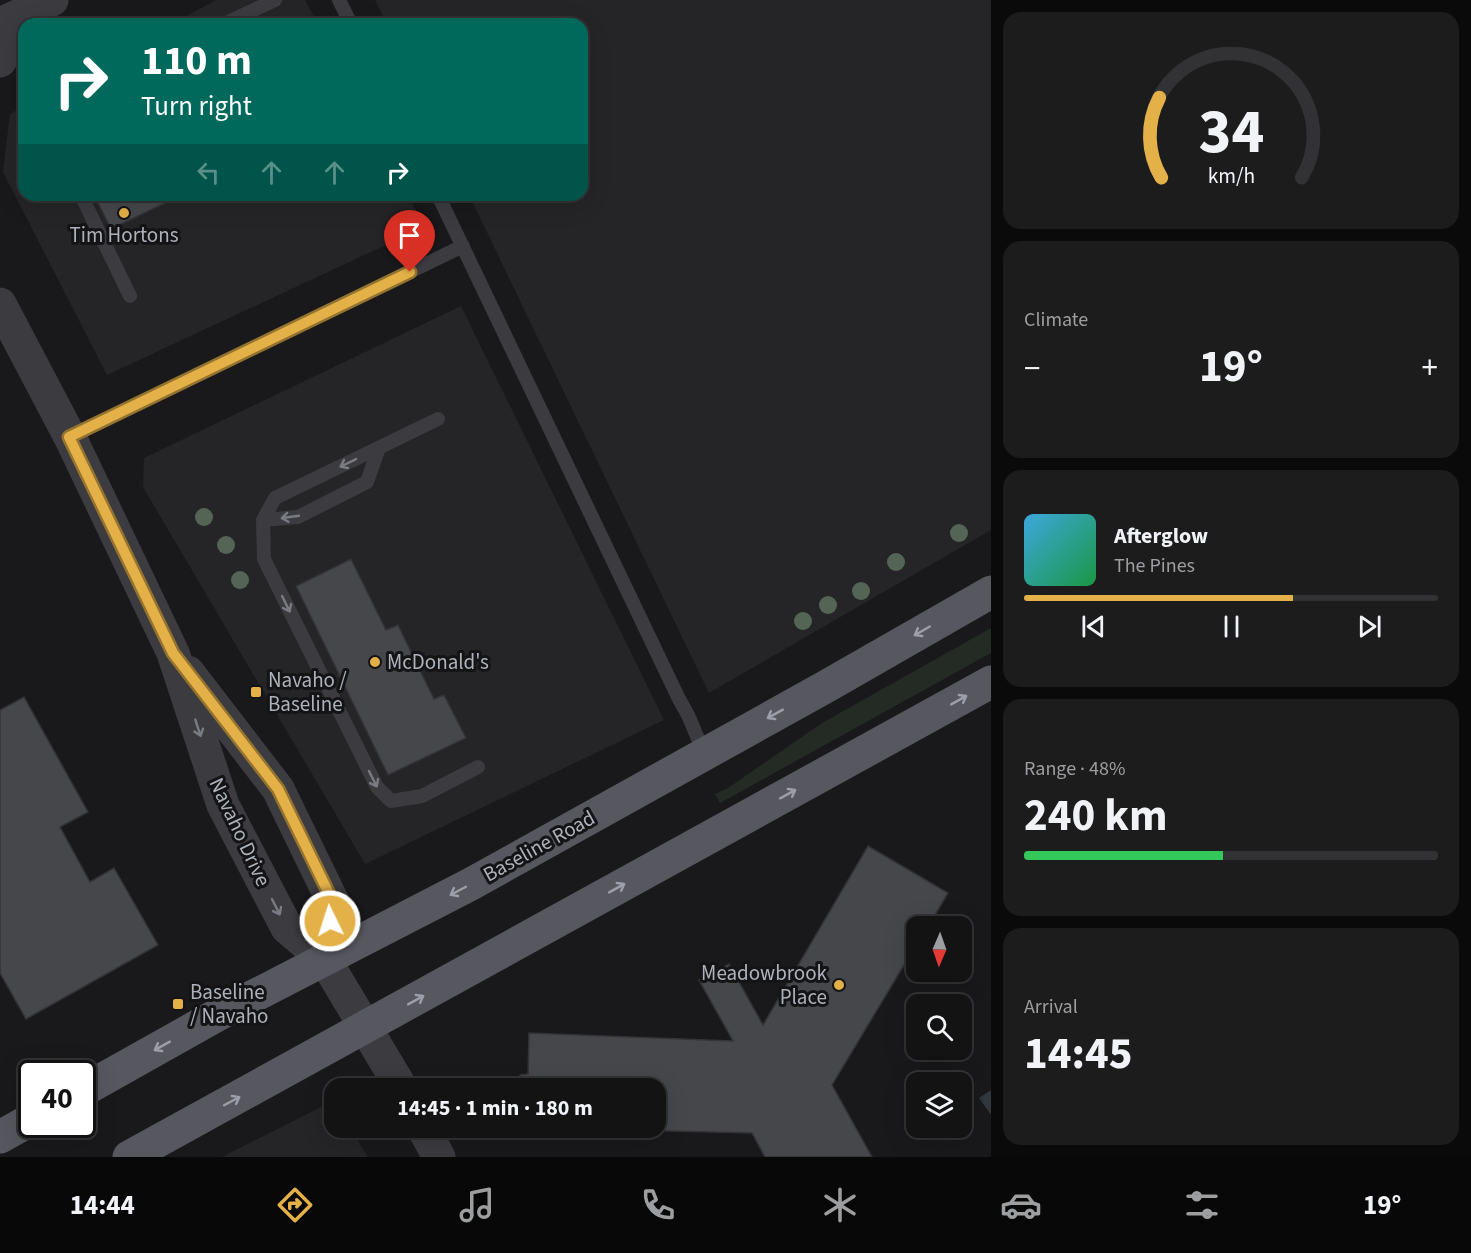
<!DOCTYPE html>
<html lang="en">
<head>
<meta charset="utf-8">
<style>
  :root { --surface:#131314; --page:#1c1c1d; --text:#f1f3f6; --muted:#9d9ea0; --line:#323234; --accent:#e4b148 }
  body { margin:0; font-family:"Source Sans 3",sans-serif; background:var(--page); color:var(--text); height:100vh; display:flex; flex-direction:column; font-size:22px; white-space:nowrap }
  * { box-sizing:border-box; margin:0 }
  p { font-size:20px; color:var(--muted) }
  .icon { flex:none; width:33px; height:33px; fill:none; stroke:currentColor; stroke-width:2; stroke-linecap:round; stroke-linejoin:round }
  .map { position:relative; flex:1; overflow:hidden }
  .side { display:flex; flex-direction:column; gap:12px; padding:12px; background:#0a0a0b; width:480px }
  .side>* { flex:none }
  .guide { position:absolute; left:18px; top:18px; width:570px; height:183px; border-radius:18px; box-shadow:0 6px 24px #0002,0 0 0 2px var(--line); background:#00695c; color:#fff; overflow:hidden }
  .needle { width:39px; rotate:182deg }
  .tools { position:absolute; left:906px; top:916px; display:grid; gap:12px }
  .tools a { display:grid; place-items:center; width:66px; height:66px; border-radius:12px; background:var(--surface); box-shadow:0 6px 24px #0002,0 0 0 2px var(--line); font-size:30px }
  .speed { position:absolute; left:18px; top:1060px; display:flex; gap:12px; font-size:30px; font-weight:700; text-align:center }
  .speed>* { display:grid; place-content:center; width:78px; height:78px; border-radius:50%; background:var(--surface); box-shadow:0 6px 24px #0002,0 0 0 2px var(--line); line-height:1 }
  .speed .limit { border:3px solid #111; border-radius:9px; background:#fff; color:#111 }
  .pin { position:absolute; display:grid; place-items:center; width:51px; height:51px; color:#fff; margin:-62px -26px; border-radius:50% 50% 50% 0; rotate:-45deg; box-shadow:0 0 6px #0007 }
  .pin .icon { rotate:45deg }
  .me { position:absolute; width:66px; margin:-33px; rotate:356deg; stroke-linejoin:round; filter:drop-shadow(0 0 4px #0008) }
  .turn { display:flex; align-items:center; gap:21px; height:126px; padding:0 24px; font-size:27px }
  .turn .icon { width:78px; height:78px; stroke-width:2.5 }
  .turn b { display:block; font-size:42px; line-height:51px }
  .lanes { display:flex; align-items:center; height:57px; padding:0 24px; background:#0003; justify-content:center; gap:30px; direction:ltr }
  .lanes .off { opacity:.35 }
  .big { font-size:45px; font-weight:700; line-height:1.1 }
  .side .widget { flex:1; display:flex; flex-direction:column; justify-content:center; gap:9px; min-width:0; padding:0 21px; border-radius:18px; background:var(--page) }
  .side .dial { align-items:center; gap:0 }
  .dial svg { height:156px; overflow:visible; fill:none; stroke:var(--line); stroke-width:7; stroke-linecap:round; text-anchor:middle }
  .dial text { fill:var(--text); stroke:none }
  .song { display:flex; align-items:center; gap:18px }
  .cover { width:72px; height:72px; border-radius:9px; background:linear-gradient(135deg,hsl(200 70% 55%),hsl(140 70% 35%)) }
  .played { height:6px; border-radius:3px; background:linear-gradient(90deg,var(--accent) 65%,var(--line) 65%) }
  .keys { display:flex; justify-content:space-around; direction:ltr }
  .heat { display:flex; justify-content:space-between; align-items:center; font-size:33px; direction:ltr }
  .charge { height:9px; border-radius:4px; background:linear-gradient(90deg,#34c759 48%,var(--line) 0) }
  .trip { position:absolute; left:324px; top:1078px; width:342px; height:60px; border-radius:18px; background:var(--surface); box-shadow:0 6px 24px #0002,0 0 0 2px var(--line); font-weight:700; line-height:60px; text-align:center }
  .tabs { display:flex; height:96px; justify-content:space-around; align-items:center; background:#080808; color:var(--muted) }
  .tabs .icon { width:42px; height:42px }
  .tabs .active { color:var(--accent) }
  .tabs b { font-size:27px; color:var(--text) }
  main { display:flex; flex:1; min-height:0 }
  .map>svg:first-child { display:block }
</style>
</head>
<body>
<main>
<div class="map">
<svg width="991" height="1157" viewBox="0 0 991 1157">
  <rect width="100%" height="100%" fill="#19191b"/>
  <path fill="#252528" d="M216,0H305L318,24H172Z
    M375,0H991V530L709,693L469,195H582V24H387Z
    M24,106V195H408L416,210L418,230L107,375L3,172L10,114Z
    M461,306L664,720L365,864L143,487L144,458Z
    M333,1101L334,1128H350L368,1157H222Z"/>
  <path fill="#232b24" d="M991,628V653L720,803L715,794L728,788L822,723Z"/>
  <path fill="#30383e" d="M991,1090V1115L979,1098Z"/>
  <path fill="#46474b" stroke="#333337" stroke-width="1.5" d="M94,195H182L111,229Z
    M351,559L386,630L398,625L434,699L444,695L466,738L388,775L296,586Z
    M24,697L88,812L60,827L90,882L114,868L158,945L26,1019L0,973V710Z
    M868,846L948,893L928,927H916V945L832,1085L872,1157H765L752,1133L545,1128H656V1089H519L520,1075L528,1074L529,1033L733,1041L699,980L729,964L763,1025Z"/>
  <g fill="none" stroke-linecap="round" stroke-linejoin="round">
    <path stroke="#3b3b40" stroke-width="14" d="M339,0L351,24
      M224,24L275,0
      M81,195L130,296
      M438,195L679,699L688,715L704,753
      M438,419L275,498L263,520L264,559L377,787L391,801L422,796L478,767
      M70,437L463,246
      M263,520L298,517L367,482L379,448"/>
    <path stroke="#3b3b40" stroke-width="33" d="M0,24L52,0
      M0,61L24,24
      M0,304L70,437L173,653L223,805L287,928L325,960L402,1089
      M188,672L278,789L333,902L325,960
      M423,1128L439,1157"/>
    <path stroke="#57585f" stroke-width="33" d="M82,1091L219,1014L471,884L827,686L991,592
      M0,1137L32,1119
      M129,1157L991,682"/>
  </g>
  <g fill="#546556">
    <circle cx="204" cy="517" r="9"/>
    <circle cx="959" cy="533" r="9"/>
    <circle cx="226" cy="545" r="9"/>
    <circle cx="896" cy="562" r="9"/>
    <circle cx="240" cy="580" r="9"/>
    <circle cx="861" cy="591" r="9"/>
    <circle cx="828" cy="605" r="9"/>
    <circle cx="803" cy="621" r="9"/>
  </g>
  <defs><path id="oneway-shaft" d="M-6 0H5M1.5-3L5.5 0L1.5 3" fill="none" stroke-width="1.6" stroke-linecap="round" stroke-linejoin="round" transform="scale(1.5)"/></defs>
  <g stroke="#7a7c83">
    <use href="#oneway-shaft" transform="translate(348 463) rotate(154)"/>
    <use href="#oneway-shaft" transform="translate(290 517) rotate(172)"/>
    <use href="#oneway-shaft" transform="translate(286 604) rotate(64)"/>
    <use href="#oneway-shaft" transform="translate(198 728) rotate(72)"/>
    <use href="#oneway-shaft" transform="translate(373 779) rotate(63)"/>
    <use href="#oneway-shaft" transform="translate(276 907) rotate(63)"/>
  </g>
  <g stroke="#9c9fa8">
    <use href="#oneway-shaft" transform="translate(922 631) rotate(150)"/>
    <use href="#oneway-shaft" transform="translate(959 700) rotate(-29)"/>
    <use href="#oneway-shaft" transform="translate(775 714) rotate(151)"/>
    <use href="#oneway-shaft" transform="translate(788 794) rotate(-29)"/>
    <use href="#oneway-shaft" transform="translate(617 888) rotate(-29)"/>
    <use href="#oneway-shaft" transform="translate(458 891) rotate(152)"/>
    <use href="#oneway-shaft" transform="translate(416 1000) rotate(-29)"/>
    <use href="#oneway-shaft" transform="translate(162 1046) rotate(151)"/>
    <use href="#oneway-shaft" transform="translate(232 1101) rotate(-28)"/>
  </g>
  <g fill="none" stroke-linecap="round" stroke-linejoin="round">
    <defs>
      <path id="route" d="M330,921L333,902L278,789L173,653L69,437L410,272"/>
    </defs>
    <use href="#route" stroke="#94732f" stroke-width="15"/>
    <use href="#route" stroke="#e4b148" stroke-width="10"/>
  </g>
  <g fill="#e4b148" stroke="#141416" stroke-width="2">
    <circle cx="124" cy="213" r="6"/>
    <circle cx="375" cy="662" r="6"/>
    <rect x="250" y="686" width="12" height="12" rx="3"/>
    <circle cx="839" cy="985" r="6"/>
    <rect x="172" y="998" width="12" height="12" rx="3"/>
  </g>
  <g text-anchor="middle" stroke-width="6" stroke-linejoin="round" paint-order="stroke">
    <g font-size="21" fill="#adb1ba" stroke="#141416" text-anchor="start">
      <text x="124" y="242" text-anchor="middle">Tim Hortons</text>
      <text x="387" y="669">McDonald's</text>
      <text x="268" y="687">Navaho /<tspan x="268" dy="24">Baseline</tspan></text>
      <text x="827" y="980" text-anchor="end">Meadowbrook<tspan x="827" dy="24">Place</tspan></text>
      <text x="190" y="999">Baseline<tspan x="190" dy="24">/ Navaho</tspan></text>
    </g>
    <g font-size="21" fill="#adb1ba" stroke="#141416">
      <text transform="translate(240 832) rotate(65)" y="7">Navaho Drive</text>
      <text transform="translate(539 846) rotate(-29)" y="7">Baseline Road</text>
    </g>
  </g>
</svg>
<div class="tools">
<a><svg class="needle" viewBox="-14 -14 28 28"><path d="M0-13l5 13h-10z" fill="#e53935"/><path d="M0 13l5-13h-10z" fill="#9d9ea0"/></svg></a>
<a><svg class="icon" aria-label="search" viewBox="0 0 24 24"><circle cx="10" cy="10" r="6"/><path d="M15 15l6 6"/></svg></a>
<a><svg class="icon" aria-label="layers" viewBox="0 0 24 24"><path d="M12 4l9 5-9 5-9-5zM3 14l9 5 9-5"/></svg></a>
</div>
<div class="speed"><div class="limit">40</div></div>
<div class="pin" style="left:410px;top:272px;background:#d93025"><svg class="icon" aria-label="arrive" viewBox="0 0 24 24"><path d="M6 21V4h12l-3 4 3 4H6"/></svg></div>
<svg class="me" style="left:330px;top:921px" viewBox="-20 -20 40 40"><circle r="17" fill="#e4b148" stroke="#fff" stroke-width="3"/><path d="M0-11L8 9 0 5-8 9z" fill="#fff"/></svg>
<div class="trip">14:45 · 1 min · 180 m</div>
<div class="guide">
<div class="turn"><svg class="icon" aria-label="right" viewBox="0 0 24 24"><path d="M7 20v-9h11M14 6l5 5-5 5"/></svg><div><b>110 m</b>Turn right</div></div>
<div class="lanes"><svg class="icon off" aria-label="left" viewBox="0 0 24 24"><path d="M17 20v-9H6M10 6l-5 5 5 5"/></svg><svg class="icon off" aria-label="ahead" viewBox="0 0 24 24"><path d="M12 20V5M6 11l6-6 6 6"/></svg><svg class="icon off" aria-label="ahead" viewBox="0 0 24 24"><path d="M12 20V5M6 11l6-6 6 6"/></svg><svg class="icon" aria-label="right" viewBox="0 0 24 24"><path d="M7 20v-9h11M14 6l5 5-5 5"/></svg></div>
</div>
</div>
<section class="side">
<div class="widget dial"><svg viewBox="0 0 100 80">
<path d="M14 69A42 42 0 1 1 86 69"/>
<path d="M14 69A42 42 0 0 1 13 28" stroke="#e4b148"/>
<text x="50" y="56" font-size="32" font-weight="700">34</text>
<text x="50" y="72" font-size="11">km/h</text>
</svg></div>
<div class="widget"><p>Climate</p>
<div class="heat"><a>−</a><b class="big">19°</b><a>+</a></div>
</div>
<div class="widget">
<div class="song"><i class="cover"></i><div><b>Afterglow</b><p>The Pines</p></div></div>
<div class="played"></div>
<div class="keys"><svg class="icon" aria-label="previous" viewBox="0 0 24 24"><path d="M18 5L8 12l10 7zM5 5v14"/></svg><svg class="icon" aria-label="pause" viewBox="0 0 24 24"><path d="M8 5v14M16 5v14"/></svg><svg class="icon" aria-label="next" viewBox="0 0 24 24"><path d="M6 5l10 7-10 7zM19 5v14"/></svg></div>
</div>
<div class="widget"><p>Range · 48%</p><b class="big">240 km</b><div class="charge"></div></div>
<div class="widget"><p>Arrival</p><b class="big">14:45</b></div>
</section>
</main>
<nav class="tabs">
<b>14:44</b>
<svg class="icon active" aria-label="directions" viewBox="0 0 24 24"><path d="M12 3l9 9-9 9-9-9zM9 14v-3h6M13 9l2 2-2 2"/></svg>
<svg class="icon" aria-label="music" viewBox="0 0 24 24"><path d="M9 18V5l10-2v13"/><circle cx="6" cy="18" r="3"/><circle cx="16" cy="16" r="3"/></svg>
<svg class="icon" aria-label="phone" viewBox="0 0 24 24"><path d="M5 4h4l2 5-3 2q2 4 5 5l2-3 5 2v4C11 20 4 13 5 4z"/></svg>
<svg class="icon" aria-label="climate" viewBox="0 0 24 24"><path d="M12 3v18M4 7l16 10M4 17L20 7"/></svg>
<svg class="icon" aria-label="car" viewBox="0 0 24 24"><path d="M5 17H2v-5l4-1 3-4h7l3 4 3 1v5h-3M9 17h6M6 11h13"/><circle cx="7" cy="17" r="2"/><circle cx="17" cy="17" r="2"/></svg>
<svg class="icon" aria-label="filters" viewBox="0 0 24 24"><path d="M4 7h16M4 17h16"/><circle cx="9" cy="7" r="2"/><circle cx="15" cy="17" r="2"/></svg>
<b>19°</b>
</nav>
</body>
</html>
